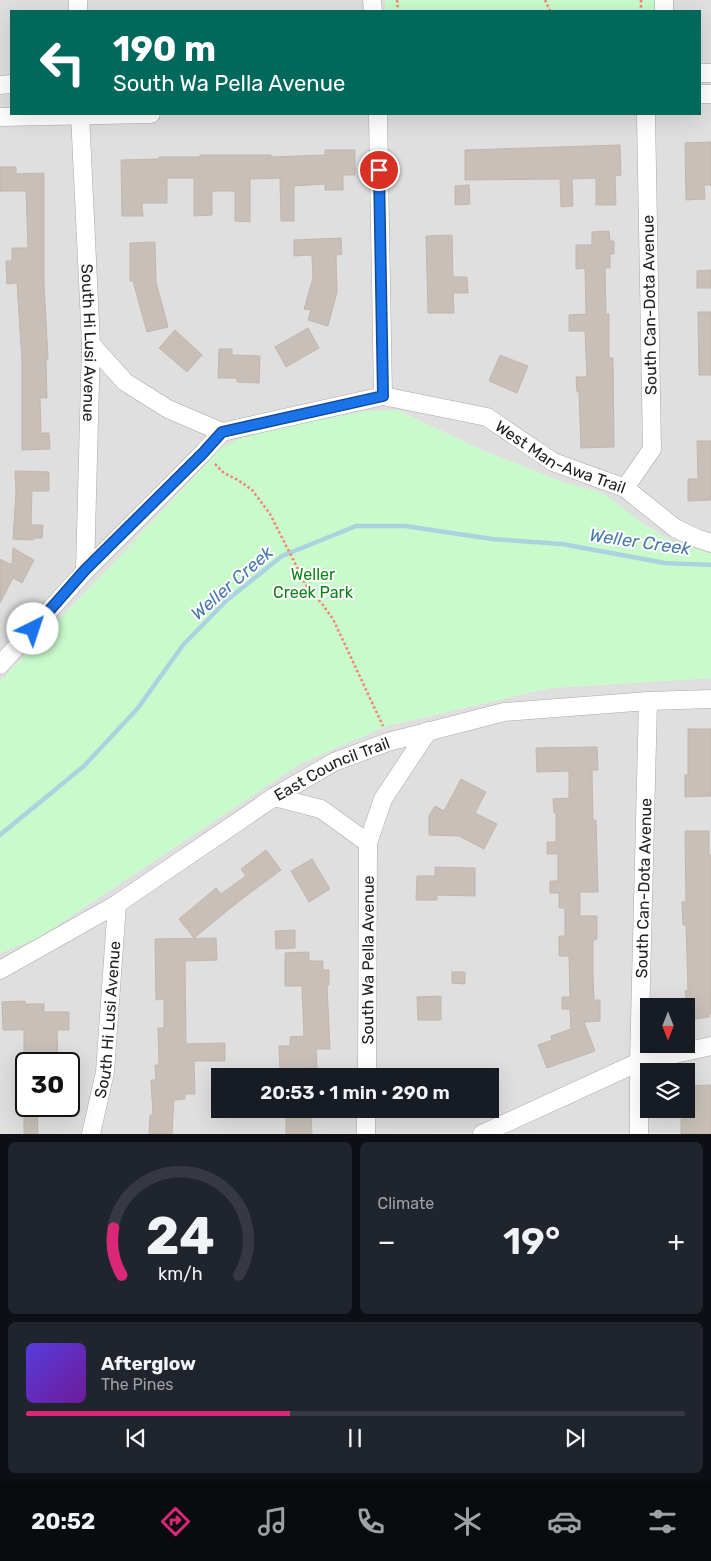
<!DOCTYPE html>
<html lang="en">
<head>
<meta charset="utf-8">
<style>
  :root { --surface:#171b24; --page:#20242c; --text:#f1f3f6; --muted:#9ea1a6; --line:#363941; --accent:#db2777 }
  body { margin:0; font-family:Rubik,sans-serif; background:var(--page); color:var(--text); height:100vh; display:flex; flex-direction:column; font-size:19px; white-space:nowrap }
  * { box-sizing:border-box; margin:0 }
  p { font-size:16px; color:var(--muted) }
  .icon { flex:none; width:28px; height:28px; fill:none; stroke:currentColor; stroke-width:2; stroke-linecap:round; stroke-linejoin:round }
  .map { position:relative; height:1134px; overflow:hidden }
  .details { display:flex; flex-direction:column; gap:8px; padding:8px; background:#0d0f14; flex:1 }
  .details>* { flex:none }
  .guide { position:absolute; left:10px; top:10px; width:691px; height:105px; border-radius:0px; box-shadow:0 5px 20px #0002; background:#00695c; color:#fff; overflow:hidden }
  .needle { width:32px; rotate:180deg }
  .buttons { position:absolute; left:640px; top:998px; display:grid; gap:10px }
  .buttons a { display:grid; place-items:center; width:55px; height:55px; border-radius:0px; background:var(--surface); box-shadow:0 5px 20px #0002; font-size:25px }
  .speed { position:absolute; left:15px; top:1052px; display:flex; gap:10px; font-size:25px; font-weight:700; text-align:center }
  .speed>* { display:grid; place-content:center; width:65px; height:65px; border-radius:50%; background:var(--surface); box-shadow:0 5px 20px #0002; line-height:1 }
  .speed .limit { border:2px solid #111; border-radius:8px; background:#fff; color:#111 }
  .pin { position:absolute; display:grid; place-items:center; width:42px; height:42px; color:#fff; margin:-21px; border:2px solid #fff; border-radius:50%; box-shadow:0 1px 5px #0007 }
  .me { position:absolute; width:55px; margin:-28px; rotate:41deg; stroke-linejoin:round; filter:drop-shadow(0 0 4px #0008) }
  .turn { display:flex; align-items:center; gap:18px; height:105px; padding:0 20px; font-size:22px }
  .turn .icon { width:65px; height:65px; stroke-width:2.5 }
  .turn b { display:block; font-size:35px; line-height:42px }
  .big { font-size:38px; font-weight:600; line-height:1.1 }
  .details .card { flex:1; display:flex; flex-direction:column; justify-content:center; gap:8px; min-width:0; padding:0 18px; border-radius:8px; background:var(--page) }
  .details .dial { align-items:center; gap:0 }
  .dial svg { height:130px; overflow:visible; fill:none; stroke:var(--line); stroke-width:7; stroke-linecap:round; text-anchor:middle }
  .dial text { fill:var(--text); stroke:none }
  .song { display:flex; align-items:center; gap:15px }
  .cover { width:60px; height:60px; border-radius:8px; background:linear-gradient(135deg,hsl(250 70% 55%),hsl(280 70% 35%)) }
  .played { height:5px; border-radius:2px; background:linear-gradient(90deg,var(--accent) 40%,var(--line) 40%) }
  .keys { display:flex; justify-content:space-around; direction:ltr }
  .heat { display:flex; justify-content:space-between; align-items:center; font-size:28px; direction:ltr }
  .details .tiles { flex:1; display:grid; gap:8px; grid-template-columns:1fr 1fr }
  .card:last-child { grid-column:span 2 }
  .trip { position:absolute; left:211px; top:1068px; width:288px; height:50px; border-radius:0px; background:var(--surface); box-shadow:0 5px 20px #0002; font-weight:600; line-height:50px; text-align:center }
  .tab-bar { display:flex; height:80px; justify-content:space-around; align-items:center; background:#090b0e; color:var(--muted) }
  .tab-bar .icon { width:35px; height:35px }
  .tab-bar .active { color:var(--accent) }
  .tab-bar b { font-size:22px; color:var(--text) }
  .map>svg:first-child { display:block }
</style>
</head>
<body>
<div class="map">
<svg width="711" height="1134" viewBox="0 0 711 1134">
  <rect width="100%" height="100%" fill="#f2efe9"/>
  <path fill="#e0dfdf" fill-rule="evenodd" d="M0,0H711V554L670,541L637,519L602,493L563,482L484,451L397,410L221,448L116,560L0,681ZM11,11H700V114H11Z
    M711,678V1133L0,1134V953L38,938L301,763L387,726L550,688ZM649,1006H686V1044H649ZM26,1064H69V1106H26ZM649,1071H686V1109H649ZM220,1076H490V1109H220Z"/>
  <path fill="#c8facc" d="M385,0H655V11H385Z
    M397,410L484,451L563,482L603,493L637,519L670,541L711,554V678L550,688L387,726L301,763L38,938L0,953V681L116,560L221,448L248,434L365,411Z"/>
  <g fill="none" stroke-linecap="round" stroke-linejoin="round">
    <path stroke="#aad3df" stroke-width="4.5" d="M0,835L84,766L138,708L183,645L227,600L282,556L356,526H405L492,539L562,544L665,563L711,565"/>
  </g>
  <path fill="#c7bfb8" stroke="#c4b6ab" d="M711,142V185H704L705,199L686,200L685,143Z
    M620,145L621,175L615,176L616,205H596V178L572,179L573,206L561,207L560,179L465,180V150Z
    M325,150H355V175H343V190H325V184L294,186V221H281L280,178L250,179V222L235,221V191H212V215L194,216V178H167V203H142L143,216H122L121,160L159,159V157H200V155H271V157L325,155Z
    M0,167H16V174L44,173V283L48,359H46L47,398H40L41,433H49L50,449L22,450V361L17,283L7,284L6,261H12V248H28L26,191H0Z
    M469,185L470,204L455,205V186Z
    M609,231L610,241H614V254H610V268H605L606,314H609V358H613L614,447L581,448L579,392H577L576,377H587L585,331H569V315L586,314L585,268L576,269V245H592V232Z
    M452,235L453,277H467L468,293H453L454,313H428L426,236Z
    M341,238L342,254L336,255L337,292L328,326L308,320L311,310L304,309L313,278L312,255L294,256V240Z
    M155,242L156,282L168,327L147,332L133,281H130V243Z
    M711,270V288H697V271Z
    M698,312H711V375H699Z
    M308,328L319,348L286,367L275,347Z
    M175,330L202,355L187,372L159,348Z
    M219,349H232V355L260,356L259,383L237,382V378H218Z
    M500,355L528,366L517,393L489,381Z
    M697,441H711V500L688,501V479H698Z
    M15,471L49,472V491H32L31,525H43L42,538H34L33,540L13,539L16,491Z
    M13,548L34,560L22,583L13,578L0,603V559L12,565Z
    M688,729H711V796L685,797V775H688Z
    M597,747L598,770H592L593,820H596L598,892H580V916H597V939L593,940V976L594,1000H600V1021L584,1022L595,1051L547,1068L538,1045L552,1040L551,1036L571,1029L570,1009H562V997H570L569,956H559V936H565V908H559V893H550V881H558V854H547V842H556V813H554L553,799L569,798V771L537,772L536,748Z
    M461,779L486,792L475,813L497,824L484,849L459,836L429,835V816L435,806L444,811Z
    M685,831H709V855H711V1013L709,1014V1017L689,1020L685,991L688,990L686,925H683L682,902H686Z
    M266,850L281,870L238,902L194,938L179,919L216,888L221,894L246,876L241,869Z
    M312,859L330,889L309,902L291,871Z
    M435,867L475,868V896L437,895V900H416L417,876H435Z
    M295,930V948L276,949L275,931Z
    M216,938L217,960L185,961L186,1044L225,1043V1061H194L195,1094H185V1099L174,1100L172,1134H149L150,1115H153L151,1080H156L155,1065H159L158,1028H164V999L156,1000L155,939Z
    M309,952V961H323V970H329V985H327L330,1049H316L317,1068L280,1069L279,1046H290V1037L304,1036L302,986H285V953Z
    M452,972H465V984L452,983Z
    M441,996V1020H418L417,997Z
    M25,1001V1004H44V1012H69V1030H57L58,1064H24V1030H3L2,1002Z
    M711,1085V1134H681V1119H685L684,1109H686V1086Z
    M24,1106H37L38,1134H24Z
    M311,1117L312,1134H286V1118Z"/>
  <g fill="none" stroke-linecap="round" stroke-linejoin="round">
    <defs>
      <g id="minor">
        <path d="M78,0V11"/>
        <path d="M372,0L373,11"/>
        <path d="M664,0V11"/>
        <path d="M700,73H711"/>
        <path d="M0,85L11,84"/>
        <path d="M700,94H711"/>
        <path id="s1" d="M80,114L91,344L85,571"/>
        <path d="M378,114L383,396"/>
        <path d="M0,117L151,114"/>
        <path id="s2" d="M91,344L125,382L168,409L222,432L383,396L487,417L553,462L625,488L675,528L696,538L711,543"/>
        <path d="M625,488L652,449L646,114"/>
        <path d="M0,665L85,571L203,453L222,432"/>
        <path d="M274,797L321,809L368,843"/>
        <path id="s3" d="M0,970L117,904L274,797L334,762L388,742L504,712L648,701L711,699"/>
        <path id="s4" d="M367,1076L368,843L383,799L428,731"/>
        <path id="s5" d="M91,1134L105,1072L117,904"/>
        <path d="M366,1134V1109"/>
        <path d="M482,1134L639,1062L711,1046"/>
        <path id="s6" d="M639,1134V1062L648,701"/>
      </g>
    </defs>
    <use href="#minor" stroke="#a9a9a9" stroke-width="19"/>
    <path stroke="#fa8072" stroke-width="2.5" stroke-dasharray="2.5 2.5" stroke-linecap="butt" d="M397,0L398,11
      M545,0L550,11
      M641,0V11
      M215,464L224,473L238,480L252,490L270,514L307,587L323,605L333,619L383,726"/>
    <use href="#minor" stroke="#fff" stroke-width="18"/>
  </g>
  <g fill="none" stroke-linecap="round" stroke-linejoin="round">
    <defs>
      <path id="route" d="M33,629L85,570L203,453L222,432L383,396L379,170"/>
    </defs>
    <use href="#route" stroke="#114b97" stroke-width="12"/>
    <use href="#route" stroke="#1a73e8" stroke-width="9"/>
  </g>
  <g text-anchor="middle" stroke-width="4" stroke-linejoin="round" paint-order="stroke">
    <g font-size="16" fill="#222" stroke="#fff">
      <text transform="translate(649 305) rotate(-91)" y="6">South Can-Dota Avenue</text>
      <text dy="6" stroke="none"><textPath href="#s1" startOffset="229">South Hi Lusi Avenue</textPath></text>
      <text dy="6" stroke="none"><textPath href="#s2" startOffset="516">West Man-Awa Trail</textPath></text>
      <text dy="6" stroke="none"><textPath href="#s3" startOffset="389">East Council Trail</textPath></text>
      <text dy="6" stroke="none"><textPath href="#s6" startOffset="246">South Can-Dota Avenue</textPath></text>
      <text dy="6" stroke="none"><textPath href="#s4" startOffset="116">South Wa Pella Avenue</textPath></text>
      <text dy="6" stroke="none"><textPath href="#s5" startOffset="116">South Hi Lusi Avenue</textPath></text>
    </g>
    <g font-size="16" fill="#0c8416" stroke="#fff">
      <text x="313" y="580">Weller<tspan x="313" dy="18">Creek Park</tspan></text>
    </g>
    <g font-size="18" font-style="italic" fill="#4a7aab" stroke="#fff">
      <text transform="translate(640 542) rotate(8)" y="6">Weller Creek</text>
      <text transform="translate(232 583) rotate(-41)" y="6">Weller Creek</text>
    </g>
  </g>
</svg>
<div class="buttons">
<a><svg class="needle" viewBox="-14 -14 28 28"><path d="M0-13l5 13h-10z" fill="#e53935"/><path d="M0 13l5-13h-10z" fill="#9ea1a6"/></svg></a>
<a><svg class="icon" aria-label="layers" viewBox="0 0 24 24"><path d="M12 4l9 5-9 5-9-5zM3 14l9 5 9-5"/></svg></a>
</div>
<div class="speed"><div class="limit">30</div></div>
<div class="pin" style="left:379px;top:170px;background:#d93025"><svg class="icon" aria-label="arrive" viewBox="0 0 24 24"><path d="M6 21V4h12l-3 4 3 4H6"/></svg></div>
<svg class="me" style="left:33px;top:629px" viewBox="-20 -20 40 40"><circle r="19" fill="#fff"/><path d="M0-13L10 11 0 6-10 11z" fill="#1a73e8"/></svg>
<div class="trip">20:53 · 1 min · 290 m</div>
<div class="guide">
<div class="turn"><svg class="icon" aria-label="left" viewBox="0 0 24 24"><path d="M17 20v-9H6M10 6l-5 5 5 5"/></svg><div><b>190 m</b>South Wa Pella Avenue</div></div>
</div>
</div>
<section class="details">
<div class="tiles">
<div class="card dial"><svg viewBox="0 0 100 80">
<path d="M14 69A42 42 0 1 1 86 69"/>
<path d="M14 69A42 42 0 0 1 9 40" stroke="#db2777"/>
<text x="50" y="56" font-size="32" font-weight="700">24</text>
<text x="50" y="72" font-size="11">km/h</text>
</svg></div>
<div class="card"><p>Climate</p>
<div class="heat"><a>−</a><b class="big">19°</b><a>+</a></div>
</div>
<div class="card">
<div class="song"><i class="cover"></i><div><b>Afterglow</b><p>The Pines</p></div></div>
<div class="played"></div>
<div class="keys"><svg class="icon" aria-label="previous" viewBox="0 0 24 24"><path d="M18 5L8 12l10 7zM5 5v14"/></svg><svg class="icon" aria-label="pause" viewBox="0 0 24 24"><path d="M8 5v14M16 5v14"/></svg><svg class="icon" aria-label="next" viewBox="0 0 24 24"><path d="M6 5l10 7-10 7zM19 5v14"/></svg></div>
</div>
</div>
</section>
<nav class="tab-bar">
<b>20:52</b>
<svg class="icon active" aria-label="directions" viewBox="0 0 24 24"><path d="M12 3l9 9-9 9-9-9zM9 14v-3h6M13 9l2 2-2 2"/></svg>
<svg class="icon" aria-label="music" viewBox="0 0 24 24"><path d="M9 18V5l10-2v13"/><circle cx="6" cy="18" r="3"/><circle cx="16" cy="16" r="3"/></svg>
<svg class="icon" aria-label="phone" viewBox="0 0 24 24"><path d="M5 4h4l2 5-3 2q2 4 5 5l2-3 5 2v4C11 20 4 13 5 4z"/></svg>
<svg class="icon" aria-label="climate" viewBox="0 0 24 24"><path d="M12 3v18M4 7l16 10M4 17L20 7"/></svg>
<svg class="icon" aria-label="car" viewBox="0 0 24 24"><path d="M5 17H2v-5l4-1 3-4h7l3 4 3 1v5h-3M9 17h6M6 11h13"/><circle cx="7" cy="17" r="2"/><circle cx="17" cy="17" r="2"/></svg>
<svg class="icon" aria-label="filters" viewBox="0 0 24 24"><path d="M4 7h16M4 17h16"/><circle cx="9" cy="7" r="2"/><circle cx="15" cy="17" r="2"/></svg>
</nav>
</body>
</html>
